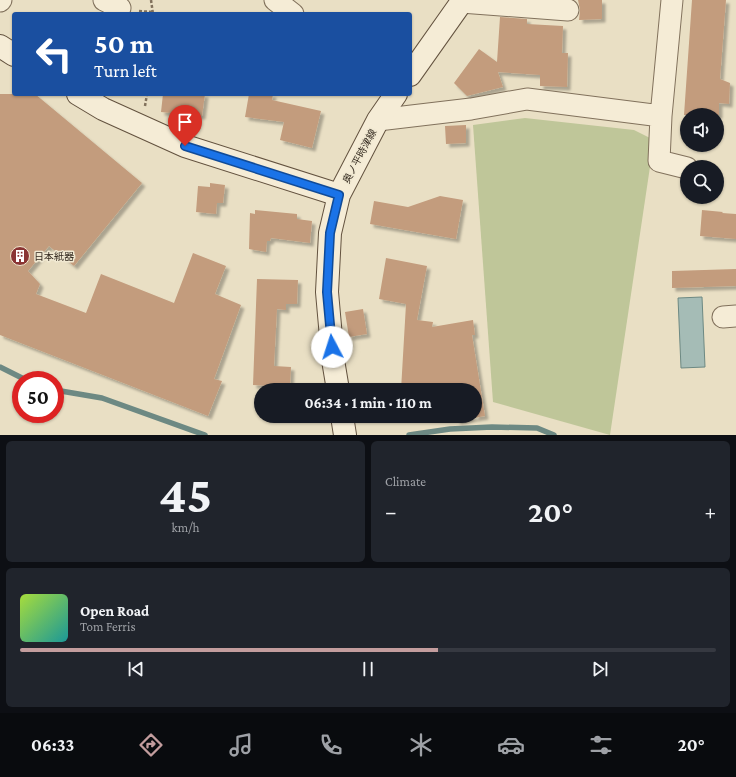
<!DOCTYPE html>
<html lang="en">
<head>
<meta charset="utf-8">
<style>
  :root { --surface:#171b24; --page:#20242c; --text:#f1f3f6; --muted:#9ea1a6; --line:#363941; --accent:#c39d9e }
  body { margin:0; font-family:"Crimson Pro","Noto Sans JP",serif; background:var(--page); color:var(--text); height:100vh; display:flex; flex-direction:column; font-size:15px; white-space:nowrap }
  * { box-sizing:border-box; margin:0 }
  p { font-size:13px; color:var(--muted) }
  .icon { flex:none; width:22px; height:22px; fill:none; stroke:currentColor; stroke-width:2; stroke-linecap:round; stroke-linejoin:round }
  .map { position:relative; height:435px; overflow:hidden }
  .panel { display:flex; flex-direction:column; gap:6px; padding:6px; background:#0d0f14; flex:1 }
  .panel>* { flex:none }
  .top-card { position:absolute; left:12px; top:12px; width:400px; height:84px; border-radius:4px; box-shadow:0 1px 3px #0004; background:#1a4fa0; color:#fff; overflow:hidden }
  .tools { position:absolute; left:680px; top:108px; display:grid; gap:8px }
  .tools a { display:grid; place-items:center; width:44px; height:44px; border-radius:50%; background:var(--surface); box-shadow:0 1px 3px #0004; font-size:20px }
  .speed { position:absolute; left:12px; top:371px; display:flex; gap:8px; font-size:20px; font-weight:700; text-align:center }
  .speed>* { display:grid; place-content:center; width:52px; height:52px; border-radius:50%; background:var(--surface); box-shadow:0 1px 3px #0004; line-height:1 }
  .speed .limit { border:6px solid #d22; background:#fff; color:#111 }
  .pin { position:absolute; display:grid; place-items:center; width:34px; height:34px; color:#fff; margin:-41px -17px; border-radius:50% 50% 50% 0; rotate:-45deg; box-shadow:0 0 4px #0007 }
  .pin .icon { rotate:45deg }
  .me { position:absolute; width:44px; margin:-22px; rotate:355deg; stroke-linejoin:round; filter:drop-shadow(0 0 3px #0008) }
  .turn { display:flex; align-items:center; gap:14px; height:84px; padding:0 16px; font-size:18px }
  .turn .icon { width:52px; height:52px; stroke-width:2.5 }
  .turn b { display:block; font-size:28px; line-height:34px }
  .big { font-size:30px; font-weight:700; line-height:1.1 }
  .panel .tile { flex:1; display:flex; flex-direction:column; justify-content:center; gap:6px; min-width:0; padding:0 14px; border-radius:6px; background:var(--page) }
  .panel .dial { align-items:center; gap:0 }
  .dial b { font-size:52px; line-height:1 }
  .song { display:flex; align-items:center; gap:12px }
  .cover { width:48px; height:48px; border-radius:6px; background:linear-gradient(135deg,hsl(80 70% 55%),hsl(180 70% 35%)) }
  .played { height:4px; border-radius:2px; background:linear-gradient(90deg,var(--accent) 60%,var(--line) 60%) }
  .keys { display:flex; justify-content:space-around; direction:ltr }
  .heat { display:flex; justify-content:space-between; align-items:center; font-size:22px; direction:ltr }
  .panel .tiles { flex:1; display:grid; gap:6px; grid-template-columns:1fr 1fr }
  .tile:last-child { grid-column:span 2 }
  .trip { position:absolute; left:254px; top:383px; width:228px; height:40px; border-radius:20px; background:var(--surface); box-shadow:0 1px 3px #0004; font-weight:700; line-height:40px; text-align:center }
  .menu { display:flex; height:64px; justify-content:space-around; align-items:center; background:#090b0e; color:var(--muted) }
  .menu .icon { width:28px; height:28px }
  .menu .selected { color:var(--accent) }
  .menu b { font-size:18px; color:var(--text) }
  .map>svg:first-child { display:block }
</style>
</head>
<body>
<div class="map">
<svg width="736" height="435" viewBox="0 0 736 435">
  <defs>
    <filter id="shadow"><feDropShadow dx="3.5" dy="3.5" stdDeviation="1" flood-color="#0004"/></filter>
  </defs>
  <rect width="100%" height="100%" fill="#e9dfc4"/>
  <path fill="#bfc699" d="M525,118L634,130L654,140L610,435L493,402L473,125Z"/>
  <path fill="#a5bcb6" stroke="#6d8983" d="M702,297L705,367L681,368L678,298Z"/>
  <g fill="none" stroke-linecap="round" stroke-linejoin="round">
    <path stroke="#6d8983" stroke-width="5.5" d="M0,367L26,380
      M55,390L102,398L205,435
      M409,435L450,429L492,427L537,428L554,435"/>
  </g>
  <path fill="#c39c7d" filter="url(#shadow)" d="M578,0H602V19L579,20L580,10Z
    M692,0H726L720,79L730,83L729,104L719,103V115H684Z
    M500,17L527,19V24L563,26L562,53H568L567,87L540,86V75L498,72L503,87L467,96L454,83L479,49L497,62Z
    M0,94H35L142,183L74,266L49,246L28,271L40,284L36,294L86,313L101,274L174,303L193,253L226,266L215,294L241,305L214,379L222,381L208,416L0,335Z
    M163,94H205L202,116L161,112Z
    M249,94H273L272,100L321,111L312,148L280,140L284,122L245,117Z
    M466,125V143L446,144L445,126Z
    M210,183L225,185L223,203H217L216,214L196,212L198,186L210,187Z
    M440,196L463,200L456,239L370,224L374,201L408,207Z
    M255,210L297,214V219L312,221L310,243L271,238L270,241H267L266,252L249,249L250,213L255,214Z
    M702,210L723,212L722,213L736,214V239L700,236Z
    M386,258L427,266L417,320L433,322L432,327L473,320L475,335H472L485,416L457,421L456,416H475V390H401L406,304L379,299Z
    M736,269V286L672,288V271Z
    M257,279L298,280L297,304H286V310L277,309L274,366L291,367L290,387L253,385Z
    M363,309L367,334L349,337L345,312Z"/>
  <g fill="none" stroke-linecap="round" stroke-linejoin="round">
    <defs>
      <path id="street" d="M104,0L120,8
        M275,0L293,14
        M0,1L1,0
        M461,2L568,10
        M661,116L659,161L687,168
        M378,120L471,109L527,99L661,116L672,0
        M723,317L736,316"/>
      <path id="secondary" d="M0,46L14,55
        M410,75L463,0
        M78,94L103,109L185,146L339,195
        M338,390L333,360L327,292L330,233L339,195L378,120L396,94
        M342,416L345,435"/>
    </defs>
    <use href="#street" stroke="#81715c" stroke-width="23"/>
    <use href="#secondary" stroke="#63523f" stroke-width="24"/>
    <path stroke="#81715c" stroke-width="2.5" stroke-dasharray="3 2" stroke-linecap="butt" d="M151,0L153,14
      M139,11L152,12
      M145,106L147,94"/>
    <use href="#street" stroke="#f5ecd6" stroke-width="21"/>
    <use href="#secondary" stroke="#f5ecd6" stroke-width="22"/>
  </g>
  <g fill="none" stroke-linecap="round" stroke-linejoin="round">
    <defs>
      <path id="route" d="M185,146L339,195L330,233L327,292L332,347"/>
    </defs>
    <use href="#route" stroke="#114b97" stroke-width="10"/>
    <use href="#route" stroke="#1a73e8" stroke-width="7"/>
  </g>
  <defs>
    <symbol id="building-disc" viewBox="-11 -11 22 22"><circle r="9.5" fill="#8a3433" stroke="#f1e9d2"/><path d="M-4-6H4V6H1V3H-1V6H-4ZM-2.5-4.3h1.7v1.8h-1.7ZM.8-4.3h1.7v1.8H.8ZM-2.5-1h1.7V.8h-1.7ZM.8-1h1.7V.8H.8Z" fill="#fff"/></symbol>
  </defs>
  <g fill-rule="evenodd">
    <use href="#building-disc" x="9" y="245" width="22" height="22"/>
  </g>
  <g text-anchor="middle" stroke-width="3" stroke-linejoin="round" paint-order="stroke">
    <g font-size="10" fill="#33291f" stroke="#f1e9d2">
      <text transform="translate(359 156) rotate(-62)" y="4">奥ノ平時津線</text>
    </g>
    <g font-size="10" fill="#33291f" stroke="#f1e9d2" text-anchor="start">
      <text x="34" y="260">日本紙器</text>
    </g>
  </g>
</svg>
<div class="tools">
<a><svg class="icon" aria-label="sound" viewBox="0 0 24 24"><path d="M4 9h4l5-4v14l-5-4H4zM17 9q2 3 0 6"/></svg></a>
<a><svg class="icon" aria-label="search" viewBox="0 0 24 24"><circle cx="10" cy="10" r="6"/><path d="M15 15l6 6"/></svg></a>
</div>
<div class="speed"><div class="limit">50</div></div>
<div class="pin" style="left:185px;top:146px;background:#d93025"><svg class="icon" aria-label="arrive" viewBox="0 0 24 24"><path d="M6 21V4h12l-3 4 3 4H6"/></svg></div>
<svg class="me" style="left:332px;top:347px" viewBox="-20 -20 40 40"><circle r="19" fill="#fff"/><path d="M0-13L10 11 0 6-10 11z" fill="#1a73e8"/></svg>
<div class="trip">06:34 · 1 min · 110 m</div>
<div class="top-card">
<div class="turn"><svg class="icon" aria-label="left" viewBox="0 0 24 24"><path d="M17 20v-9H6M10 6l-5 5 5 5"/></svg><div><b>50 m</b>Turn left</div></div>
</div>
</div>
<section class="panel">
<div class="tiles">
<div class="tile dial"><b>45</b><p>km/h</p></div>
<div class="tile"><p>Climate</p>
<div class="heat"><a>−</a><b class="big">20°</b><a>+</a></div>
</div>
<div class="tile">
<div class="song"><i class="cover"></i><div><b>Open Road</b><p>Tom Ferris</p></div></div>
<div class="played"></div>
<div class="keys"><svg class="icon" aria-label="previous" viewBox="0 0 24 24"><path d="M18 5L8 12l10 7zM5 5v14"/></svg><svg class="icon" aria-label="pause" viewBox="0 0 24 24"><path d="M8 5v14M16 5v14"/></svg><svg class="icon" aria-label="next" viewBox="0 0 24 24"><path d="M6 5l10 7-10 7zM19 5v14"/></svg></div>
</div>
</div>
</section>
<nav class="menu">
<b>06:33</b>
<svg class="icon selected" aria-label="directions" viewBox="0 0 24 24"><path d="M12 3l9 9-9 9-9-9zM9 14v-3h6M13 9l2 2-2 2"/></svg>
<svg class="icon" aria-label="music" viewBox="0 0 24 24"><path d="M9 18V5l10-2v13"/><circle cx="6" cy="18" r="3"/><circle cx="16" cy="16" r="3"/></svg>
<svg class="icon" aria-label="phone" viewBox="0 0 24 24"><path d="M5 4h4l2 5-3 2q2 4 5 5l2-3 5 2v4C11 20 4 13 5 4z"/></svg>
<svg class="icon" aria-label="climate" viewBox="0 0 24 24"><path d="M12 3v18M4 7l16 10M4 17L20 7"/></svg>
<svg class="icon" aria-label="car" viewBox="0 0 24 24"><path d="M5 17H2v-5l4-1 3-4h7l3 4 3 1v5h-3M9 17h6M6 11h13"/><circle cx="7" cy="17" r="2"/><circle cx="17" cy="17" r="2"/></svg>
<svg class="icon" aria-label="filters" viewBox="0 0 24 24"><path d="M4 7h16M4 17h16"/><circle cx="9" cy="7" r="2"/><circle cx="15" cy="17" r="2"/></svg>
<b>20°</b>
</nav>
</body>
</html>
